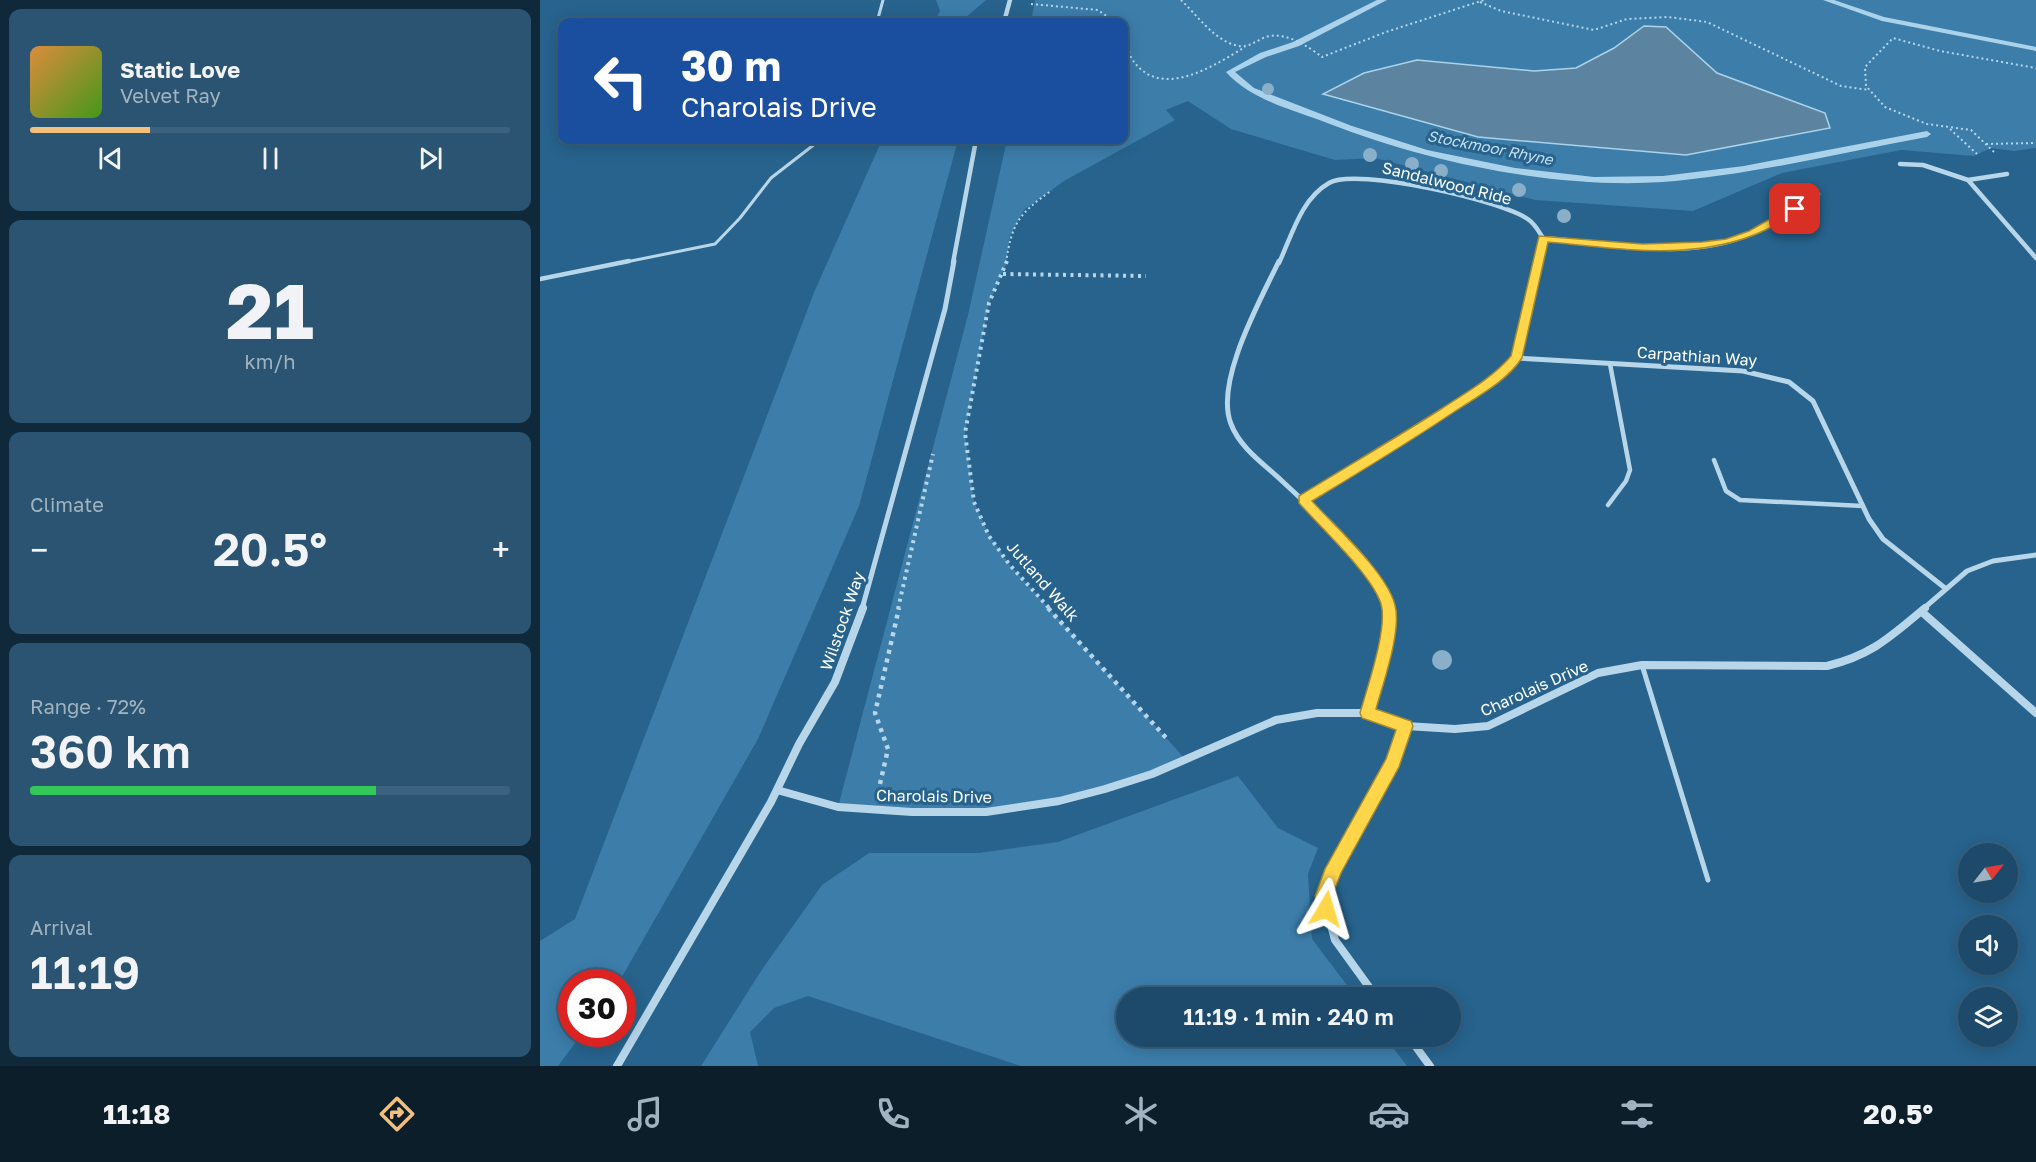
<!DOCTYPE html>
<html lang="en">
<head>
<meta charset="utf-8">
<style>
  :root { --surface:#1d4a6a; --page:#2a5472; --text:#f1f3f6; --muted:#a0b3c1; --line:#3b627e; --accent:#f3bf7c }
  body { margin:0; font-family:"Golos Text",sans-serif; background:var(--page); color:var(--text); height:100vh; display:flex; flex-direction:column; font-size:22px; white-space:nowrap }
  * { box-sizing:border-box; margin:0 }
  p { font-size:20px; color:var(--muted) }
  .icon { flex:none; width:33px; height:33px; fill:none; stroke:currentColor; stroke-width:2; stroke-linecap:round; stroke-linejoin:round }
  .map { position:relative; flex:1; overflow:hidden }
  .panel { display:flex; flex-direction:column; gap:9px; padding:9px; background:#10293a; width:540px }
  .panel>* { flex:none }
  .hud { position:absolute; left:18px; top:18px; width:570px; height:126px; border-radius:12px; box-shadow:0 3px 15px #0003,0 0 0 2px var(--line); background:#1a4fa0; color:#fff; overflow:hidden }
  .needle { width:39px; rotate:59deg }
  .buttons { position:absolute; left:1418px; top:843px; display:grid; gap:12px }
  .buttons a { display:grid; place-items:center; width:60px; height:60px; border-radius:50%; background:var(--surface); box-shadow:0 3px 15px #0003,0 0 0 2px var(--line); font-size:30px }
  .speed { position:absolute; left:18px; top:969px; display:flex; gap:12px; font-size:30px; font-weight:700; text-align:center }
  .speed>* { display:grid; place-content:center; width:78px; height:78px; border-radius:50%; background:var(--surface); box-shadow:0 3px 15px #0003,0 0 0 2px var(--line); line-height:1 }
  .speed .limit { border:9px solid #d22; background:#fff; color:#111 }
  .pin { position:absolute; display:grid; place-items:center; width:51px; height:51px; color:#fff; margin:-26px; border-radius:12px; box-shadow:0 3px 9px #0006 }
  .me { position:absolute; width:66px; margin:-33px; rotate:7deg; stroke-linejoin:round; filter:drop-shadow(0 0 4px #0008) }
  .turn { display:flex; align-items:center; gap:21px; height:126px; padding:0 24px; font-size:27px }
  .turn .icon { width:78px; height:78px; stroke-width:2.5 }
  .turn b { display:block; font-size:42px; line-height:51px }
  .big { font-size:45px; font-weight:600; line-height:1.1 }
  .panel .tile { flex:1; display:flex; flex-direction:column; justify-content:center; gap:9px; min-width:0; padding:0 21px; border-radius:12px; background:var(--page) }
  .panel .dial { align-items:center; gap:0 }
  .dial b { font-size:78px; line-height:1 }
  .song { display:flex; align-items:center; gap:18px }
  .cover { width:72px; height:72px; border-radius:9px; background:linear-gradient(135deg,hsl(30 70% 55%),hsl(100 70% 35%)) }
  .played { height:6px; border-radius:3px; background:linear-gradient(90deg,var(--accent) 25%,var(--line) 25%) }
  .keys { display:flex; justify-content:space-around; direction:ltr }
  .heat { display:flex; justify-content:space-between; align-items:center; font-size:33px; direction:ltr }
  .charge { height:9px; border-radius:4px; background:linear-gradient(90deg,#34c759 72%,var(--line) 0) }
  .trip { position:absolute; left:576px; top:987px; width:345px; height:60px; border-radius:30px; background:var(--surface); box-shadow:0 3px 15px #0003,0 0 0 2px var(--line); font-weight:600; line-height:60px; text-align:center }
  .dock { display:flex; height:96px; justify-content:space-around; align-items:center; background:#0c1e2a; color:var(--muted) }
  .dock .icon { width:42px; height:42px }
  .dock .on { color:var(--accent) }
  .dock b { font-size:27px; color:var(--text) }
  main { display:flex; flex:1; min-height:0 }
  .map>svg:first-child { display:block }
</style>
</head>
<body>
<main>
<section class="panel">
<div class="tile">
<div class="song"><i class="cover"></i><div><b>Static Love</b><p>Velvet Ray</p></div></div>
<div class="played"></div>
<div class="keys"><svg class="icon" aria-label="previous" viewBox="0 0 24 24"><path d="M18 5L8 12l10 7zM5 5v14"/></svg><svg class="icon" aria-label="pause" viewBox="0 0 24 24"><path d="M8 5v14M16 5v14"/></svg><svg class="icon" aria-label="next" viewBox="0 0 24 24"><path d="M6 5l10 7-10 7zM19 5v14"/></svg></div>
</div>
<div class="tile dial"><b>21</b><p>km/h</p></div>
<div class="tile"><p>Climate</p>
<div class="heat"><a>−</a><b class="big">20.5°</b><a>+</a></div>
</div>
<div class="tile"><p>Range · 72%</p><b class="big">360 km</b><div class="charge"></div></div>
<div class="tile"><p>Arrival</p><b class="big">11:19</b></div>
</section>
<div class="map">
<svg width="1496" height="1066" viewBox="0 0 1496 1066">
  <rect width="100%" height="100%" fill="#27638d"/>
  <path fill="#3c7daa" d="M396,0H446L425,18L430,22H394L400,11Z
    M495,0H1496V148L1474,151L1451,148L1434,156L1361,150L1242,173L1153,211L995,200L835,158L795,160L691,129L648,101L626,110L635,120L524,181L484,210L470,236L466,265L449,303L425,433L434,502L450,536L469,564L646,760L565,789L446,812L298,807L428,315L467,140H584V22H491Z
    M342,140H418L319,506L218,739L79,982H32V1034H42L18,1066H0V941L35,919L275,290Z
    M698,776L738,828L778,848L768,874L772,939L816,997L586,998V1036L845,1037L867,1066H481L268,996L234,1008L210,1032L218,1066H161L221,971L282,885L329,853H439L518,842Z"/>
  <path fill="#5c84a0" stroke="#abd2eb" stroke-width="1.5" d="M1104,26L1126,27L1177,73L1285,113L1290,128L1146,155L938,137L783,94L824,73L877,60L994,71L1036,68L1074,48Z"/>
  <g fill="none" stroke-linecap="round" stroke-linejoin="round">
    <path fill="#abd2eb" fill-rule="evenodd" d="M837,0H847L759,46L726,57L695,72L714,88L812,126L887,150L975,168L1054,177L1123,176L1204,166L1387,131L1391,134L1387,137C1300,153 1212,175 1123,182C1015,189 891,163 790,124C755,110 712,101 686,72L720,53L753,42Z
      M1283,0H1294L1344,17L1496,47V51L1342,21Z"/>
    <path stroke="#b7d6ea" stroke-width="2" stroke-dasharray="2 3" stroke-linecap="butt" d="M641,0C657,15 673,39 695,45C710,50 717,38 730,36C748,33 769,47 782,57L846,32L944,0
      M940,2L961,11L1054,30L1087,19L1128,17L1167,22L1301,86L1329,90
      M491,4L558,10L575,22
      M584,32C589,40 587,51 592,59C620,102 675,65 705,47
      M1410,129L1437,154
      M1446,144L1496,143
      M1454,152L1431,130L1387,124L1345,107L1326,86L1325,67L1353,38L1400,51L1496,68
      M466,263C472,222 479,214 512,190"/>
    <path stroke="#b7d6ea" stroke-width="4" stroke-dasharray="3 4.5" stroke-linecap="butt" d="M467,261L449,303L425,433L434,502L449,536L469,564L510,609
      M463,274L606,276
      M358,609L393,454"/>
    <path stroke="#b7d6ea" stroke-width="4.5" stroke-dasharray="4 5" stroke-linecap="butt" d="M508,608L629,741
      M340,784L348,749L335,713L359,608"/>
    <path stroke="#b7d6ea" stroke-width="3" d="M337,22L343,0
      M81,263L175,244L200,218L231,178L280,140"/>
    <path stroke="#b7d6ea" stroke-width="4.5" d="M0,279L89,261
      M1174,460L1186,491L1200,500L1323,506
      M1068,505L1086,481L1090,470L1070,364"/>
    <path stroke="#b7d6ea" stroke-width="5" d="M1102,665L1168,880"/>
    <path stroke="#b7d6ea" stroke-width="4.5" d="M464,22L470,0
      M1360,164L1383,165L1428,180L1496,258
      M1428,180L1467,174
      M1003,238C1068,242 1140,261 1203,237C1230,227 1254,210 1278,194
      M413,263L436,140
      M739,263C752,235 761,199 789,183C816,167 965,201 989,220C995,224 999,232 1003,238L998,263"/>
    <path stroke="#b7d6ea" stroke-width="5" d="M739,261C721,299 674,382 691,424C700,448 724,464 742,481C764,501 786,523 806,546C822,564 843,585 849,609
      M977,358L1203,371L1249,382L1273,401L1329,519L1343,539L1405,588
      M764,500L955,379L977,358L998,261
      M322,609L405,309L414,261
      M1383,609L1427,571L1453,561L1496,555"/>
    <path stroke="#b7d6ea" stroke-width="8" d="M1382,612L1496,713
      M827,713L846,647L849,608
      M237,790L298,807L372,812H446L519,801L565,789L612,774L736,720L777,713H827L866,726L915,729L948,726L1058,673L1102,665L1287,666C1332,655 1350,637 1385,608
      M837,998L795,940L784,899L792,872L852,764L866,726
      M868,1036L890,1066
      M77,1066L231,802L259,744L295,682L323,608"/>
  </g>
  <g fill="#8aafc8">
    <circle cx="728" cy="89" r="6"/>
    <circle cx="830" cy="155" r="7"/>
    <circle cx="872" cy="164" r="7"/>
    <circle cx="901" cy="171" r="7"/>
    <circle cx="979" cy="190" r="7"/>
    <circle cx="1024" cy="216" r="7"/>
    <circle cx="902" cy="660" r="10"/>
  </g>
  <path fill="#ffd54a" stroke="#a68a30" stroke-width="1.5" d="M1251,207L1260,209C1254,215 1245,219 1237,224C1167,264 1084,249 1008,242L982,358C966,382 938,396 914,412C868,443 820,472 772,501C796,527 847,573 855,605C862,630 843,684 836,709L871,721L873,726L859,767L801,873L792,896L795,909L792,915L786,918L780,915L775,896L785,869L846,759L856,730L822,718L820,713C827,688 848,628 841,604C832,575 781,528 759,503V496C806,467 854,439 901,409C925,393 951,379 971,356L999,236L1103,244L1162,242L1186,239L1209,231Z"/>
  <g text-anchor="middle" stroke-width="6" stroke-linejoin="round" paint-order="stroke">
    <g font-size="15" font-style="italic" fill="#c3dff1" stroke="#27638d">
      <text transform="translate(950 148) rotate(11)" y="5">Stockmoor Rhyne</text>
    </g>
    <g font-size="16" fill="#fff" stroke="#27638d">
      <text transform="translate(907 183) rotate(14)" y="6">Sandalwood Ride</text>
      <text transform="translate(1157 356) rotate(4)" y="6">Carpathian Way</text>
      <text transform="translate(503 581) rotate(49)" y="6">Jutland Walk</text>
      <text transform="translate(302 621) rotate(-71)" y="6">Wilstock Way</text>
      <text transform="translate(994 688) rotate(-24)" y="6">Charolais Drive</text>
      <text transform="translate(394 796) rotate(1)" y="6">Charolais Drive</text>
    </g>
  </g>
</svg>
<div class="buttons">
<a><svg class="needle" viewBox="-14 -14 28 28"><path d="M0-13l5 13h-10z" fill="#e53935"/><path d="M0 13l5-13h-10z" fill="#a0b3c1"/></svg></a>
<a><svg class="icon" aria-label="sound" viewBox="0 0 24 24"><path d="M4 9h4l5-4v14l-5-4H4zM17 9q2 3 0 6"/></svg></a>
<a><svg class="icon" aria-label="layers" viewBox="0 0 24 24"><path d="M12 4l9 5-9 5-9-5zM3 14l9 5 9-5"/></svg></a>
</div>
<div class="speed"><div class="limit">30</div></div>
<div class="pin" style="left:1255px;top:209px;background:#d93025"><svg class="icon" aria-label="arrive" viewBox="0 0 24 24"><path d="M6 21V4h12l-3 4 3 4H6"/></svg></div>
<svg class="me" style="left:786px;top:909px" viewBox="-20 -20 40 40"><path d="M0-17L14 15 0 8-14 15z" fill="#ffd54a" stroke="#fff" stroke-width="4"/></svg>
<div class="trip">11:19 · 1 min · 240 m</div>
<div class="hud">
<div class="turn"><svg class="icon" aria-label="left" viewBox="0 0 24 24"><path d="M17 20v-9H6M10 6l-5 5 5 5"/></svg><div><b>30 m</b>Charolais Drive</div></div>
</div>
</div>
</main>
<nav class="dock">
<b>11:18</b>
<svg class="icon on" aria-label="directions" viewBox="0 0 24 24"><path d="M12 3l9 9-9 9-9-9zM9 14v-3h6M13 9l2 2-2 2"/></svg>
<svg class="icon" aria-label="music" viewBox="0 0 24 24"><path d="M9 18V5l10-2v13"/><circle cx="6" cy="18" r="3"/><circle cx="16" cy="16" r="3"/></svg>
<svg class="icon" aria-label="phone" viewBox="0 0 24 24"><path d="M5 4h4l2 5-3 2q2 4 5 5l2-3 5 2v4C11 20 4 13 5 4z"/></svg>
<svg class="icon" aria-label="climate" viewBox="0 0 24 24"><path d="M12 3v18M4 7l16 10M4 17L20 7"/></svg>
<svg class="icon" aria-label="car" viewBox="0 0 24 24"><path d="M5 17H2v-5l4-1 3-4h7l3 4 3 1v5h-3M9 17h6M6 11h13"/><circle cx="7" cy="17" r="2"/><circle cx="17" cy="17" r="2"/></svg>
<svg class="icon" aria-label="filters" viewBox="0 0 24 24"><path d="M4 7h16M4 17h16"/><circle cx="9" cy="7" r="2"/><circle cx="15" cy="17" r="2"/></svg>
<b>20.5°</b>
</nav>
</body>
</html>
